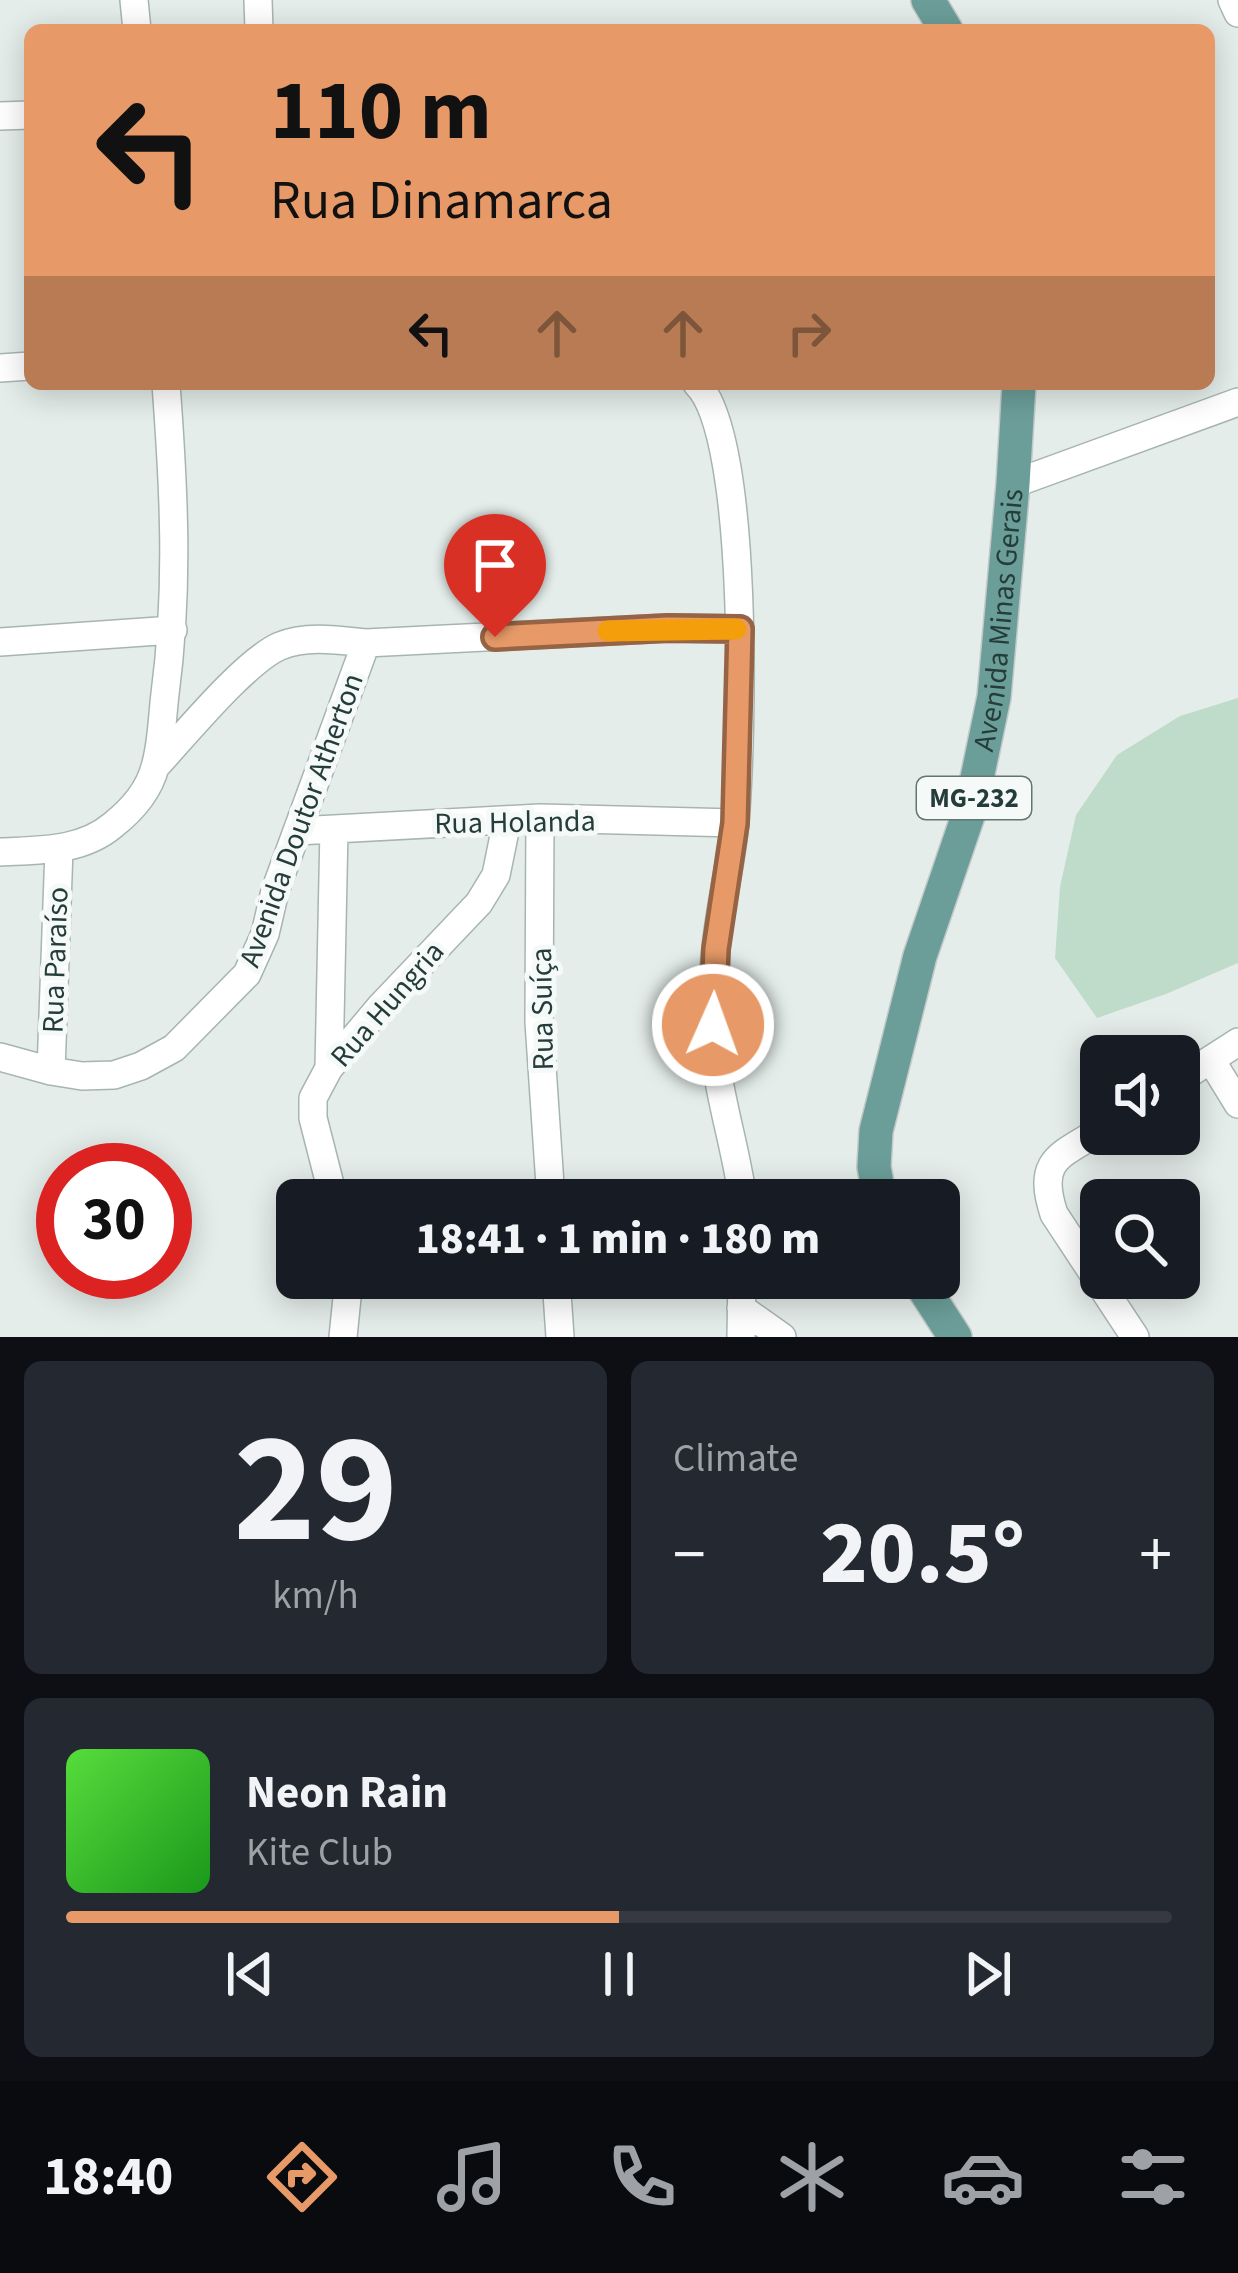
<!DOCTYPE html>
<html lang="en">
<head>
<meta charset="utf-8">
<style>
  :root { --surface:#171b24; --page:#242831; --text:#f1f3f6; --muted:#9ea1a6; --line:#363941; --accent:#e79a68 }
  body { margin:0; font-family:"Source Sans 3",sans-serif; background:var(--page); color:var(--text); height:100vh; display:flex; flex-direction:column; font-size:45px; white-space:nowrap }
  * { box-sizing:border-box; margin:0 }
  p { font-size:39px; color:var(--muted) }
  .icon { flex:none; width:66px; height:66px; fill:none; stroke:currentColor; stroke-width:2; stroke-linecap:round; stroke-linejoin:round }
  .map { position:relative; height:1337px; overflow:hidden }
  .drawer { display:flex; flex-direction:column; gap:24px; padding:24px; background:#0d0f14; flex:1 }
  .drawer>* { flex:none }
  .hud { position:absolute; left:24px; top:24px; width:1191px; height:366px; border-radius:18px; box-shadow:0 6px 30px #0003; background:#e79a68; color:#111; overflow:hidden }
  .controls { position:absolute; left:1080px; top:1035px; display:grid; gap:24px }
  .controls a { display:grid; place-items:center; width:120px; height:120px; border-radius:18px; background:var(--surface); box-shadow:0 6px 30px #0003; font-size:60px }
  .speed { position:absolute; left:36px; top:1143px; display:flex; gap:24px; font-size:60px; font-weight:700; text-align:center }
  .speed>* { display:grid; place-content:center; width:156px; height:156px; border-radius:50%; background:var(--surface); box-shadow:0 6px 30px #0003; line-height:1 }
  .speed .limit { border:18px solid #d22; background:#fff; color:#111 }
  .pin { position:absolute; display:grid; place-items:center; width:102px; height:102px; color:#fff; margin:-123px -51px; border-radius:50% 50% 50% 0; rotate:-45deg; box-shadow:0 0 12px #0007 }
  .pin .icon { rotate:45deg }
  .me { position:absolute; width:132px; margin:-66px; rotate:2deg; stroke-linejoin:round; filter:drop-shadow(0 0 9px #0008) }
  .turn { display:flex; align-items:center; gap:42px; height:252px; padding:0 48px; font-size:54px }
  .turn .icon { width:156px; height:156px; stroke-width:2.5 }
  .turn b { display:block; font-size:84px; line-height:102px }
  .lanes { display:flex; align-items:center; height:114px; padding:0 48px; background:#0003; justify-content:center; gap:60px; direction:ltr }
  .lanes .off { opacity:.35 }
  .big { font-size:90px; font-weight:800; line-height:1.1 }
  .drawer .tile { flex:1; display:flex; flex-direction:column; justify-content:center; gap:18px; min-width:0; padding:0 42px; border-radius:18px; background:var(--page) }
  .drawer .dial { align-items:center; gap:0 }
  .dial b { font-size:156px; line-height:1 }
  .song { display:flex; align-items:center; gap:36px }
  .cover { width:144px; height:144px; border-radius:18px; background:linear-gradient(135deg,hsl(110 70% 55%),hsl(120 70% 35%)) }
  .played { height:12px; border-radius:6px; background:linear-gradient(90deg,var(--accent) 50%,var(--line) 50%) }
  .keys { display:flex; justify-content:space-around; direction:ltr }
  .heat { display:flex; justify-content:space-between; align-items:center; font-size:66px; direction:ltr }
  .drawer .tiles { flex:1; display:grid; gap:24px; grid-template-columns:1fr 1fr }
  .tile:last-child { grid-column:span 2 }
  .trip { position:absolute; left:276px; top:1179px; width:684px; height:120px; border-radius:18px; background:var(--surface); box-shadow:0 6px 30px #0003; font-weight:800; line-height:120px; text-align:center }
  .tabs { display:flex; height:192px; justify-content:space-around; align-items:center; background:#090b0e; color:var(--muted) }
  .tabs .icon { width:84px; height:84px }
  .tabs .current { color:var(--accent) }
  .tabs b { font-size:54px; color:var(--text) }
  .map>svg:first-child { display:block }
</style>
</head>
<body>
<div class="map">
<svg width="1238" height="1337" viewBox="0 0 1238 1337">
  <rect width="100%" height="100%" fill="#e4edea"/>
  <path fill="#bfdccb" d="M1238,698V963L1166,994L1097,1018L1055,958L1060,887L1076,815L1117,755L1180,716Z"/>
  <g fill="none" stroke-linecap="round" stroke-linejoin="round">
    <defs>
      <path id="minor" d="M134,0L137,30
        M258,0L259,30
        M1232,0L1238,13
        M0,116L30,115
        M0,368L30,366
        M697,384C750,437 742,742 735,822C731,865 720,906 716,948C713,972 713,997 713,1021C713,1082 735,1140 743,1200
        M1013,484L1238,402
        M0,642L173,630
        M155,767C184,736 245,661 280,646C306,635 338,640 366,643L668,628L740,629
        M540,818L539,1022L551,1200
        M297,831L540,818L735,823
        M0,852C39,850 81,852 113,825C132,810 149,790 155,767C162,744 162,718 165,694C179,588 174,491 166,384
        M0,1057L51,1071L82,1076L114,1075L141,1066L174,1048L247,974L265,934L275,891L366,643
        M1211,1060L1238,1104
        M329,1068L334,829
        M51,1071L59,849
        M1179,1080L1238,1042
        M1101,1130C1060,1156 1036,1159 1054,1214L1135,1337
        M334,1200L313,1118V1098L329,1068L381,1006L479,903L496,875L507,821
        M556,1278L560,1337
        M741,1308L782,1337
        M343,1337L349,1278
        M741,1337L742,1278"/>
      <g id="major">
        <path d="M928,0L946,30"/>
        <path id="s1" d="M880,1200L874,1167L876,1131L920,956L971,807L994,697L1013,484L1019,384"/>
        <path d="M917,1278L955,1337"/>
      </g>
    </defs>
    <use href="#minor" stroke="#a7b5b2" stroke-width="30"/>
    <use href="#major" stroke="#c2c9c8" stroke-width="36"/>
    <use href="#minor" stroke="#fff" stroke-width="27"/>
    <use href="#major" stroke="#6c9e99" stroke-width="33"/>
  </g>
  <g fill="none" stroke-linecap="round" stroke-linejoin="round">
    <defs>
      <path id="route" d="M495,637L668,628L740,629L735,823L716,949L713,1025"/>
    </defs>
    <use href="#route" stroke="#966444" stroke-width="30"/>
    <use href="#route" stroke="#e79a68" stroke-width="21"/>
    <path stroke="#f59e0b" stroke-width="21" d="M608,631L736,629"/>
  </g>
  <g text-anchor="middle" stroke-width="10" stroke-linejoin="round" paint-order="stroke">
    <rect fill="#f5f9f8" stroke="#637573" stroke-width="3" x="917" y="777" width="114" height="42" rx="9"/>
    <g font-size="27" font-weight="bold" fill="#253d3a">
      <text x="974" y="807">MG-232</text>
    </g>
    <g font-size="30" fill="#253d3a" stroke="#f5f9f8">
      <text dy="10" stroke="none"><textPath href="#s1" startOffset="597">Avenida Minas Gerais</textPath></text>
      <text transform="translate(301 820) rotate(-70)" y="10">Avenida Doutor Atherton</text>
      <text transform="translate(515 822) rotate(-1)" y="10">Rua Holanda</text>
      <text transform="translate(55 960) rotate(-88)" y="10">Rua Paraíso</text>
      <text transform="translate(387 1004) rotate(-49)" y="10">Rua Hungria</text>
      <text transform="translate(542 1009) rotate(-91)" y="10">Rua Suíça</text>
    </g>
  </g>
</svg>
<div class="controls">
<a><svg class="icon" aria-label="sound" viewBox="0 0 24 24"><path d="M4 9h4l5-4v14l-5-4H4zM17 9q2 3 0 6"/></svg></a>
<a><svg class="icon" aria-label="search" viewBox="0 0 24 24"><circle cx="10" cy="10" r="6"/><path d="M15 15l6 6"/></svg></a>
</div>
<div class="speed"><div class="limit">30</div></div>
<div class="pin" style="left:495px;top:637px;background:#d93025"><svg class="icon" aria-label="arrive" viewBox="0 0 24 24"><path d="M6 21V4h12l-3 4 3 4H6"/></svg></div>
<svg class="me" style="left:713px;top:1025px" viewBox="-20 -20 40 40"><circle r="17" fill="#e79a68" stroke="#fff" stroke-width="3"/><path d="M0-11L8 9 0 5-8 9z" fill="#fff"/></svg>
<div class="trip">18:41 · 1 min · 180 m</div>
<div class="hud">
<div class="turn"><svg class="icon" aria-label="left" viewBox="0 0 24 24"><path d="M17 20v-9H6M10 6l-5 5 5 5"/></svg><div><b>110 m</b>Rua Dinamarca</div></div>
<div class="lanes"><svg class="icon" aria-label="left" viewBox="0 0 24 24"><path d="M17 20v-9H6M10 6l-5 5 5 5"/></svg><svg class="icon off" aria-label="ahead" viewBox="0 0 24 24"><path d="M12 20V5M6 11l6-6 6 6"/></svg><svg class="icon off" aria-label="ahead" viewBox="0 0 24 24"><path d="M12 20V5M6 11l6-6 6 6"/></svg><svg class="icon off" aria-label="right" viewBox="0 0 24 24"><path d="M7 20v-9h11M14 6l5 5-5 5"/></svg></div>
</div>
</div>
<section class="drawer">
<div class="tiles">
<div class="tile dial"><b>29</b><p>km/h</p></div>
<div class="tile"><p>Climate</p>
<div class="heat"><a>−</a><b class="big">20.5°</b><a>+</a></div>
</div>
<div class="tile">
<div class="song"><i class="cover"></i><div><b>Neon Rain</b><p>Kite Club</p></div></div>
<div class="played"></div>
<div class="keys"><svg class="icon" aria-label="previous" viewBox="0 0 24 24"><path d="M18 5L8 12l10 7zM5 5v14"/></svg><svg class="icon" aria-label="pause" viewBox="0 0 24 24"><path d="M8 5v14M16 5v14"/></svg><svg class="icon" aria-label="next" viewBox="0 0 24 24"><path d="M6 5l10 7-10 7zM19 5v14"/></svg></div>
</div>
</div>
</section>
<nav class="tabs">
<b>18:40</b>
<svg class="icon current" aria-label="directions" viewBox="0 0 24 24"><path d="M12 3l9 9-9 9-9-9zM9 14v-3h6M13 9l2 2-2 2"/></svg>
<svg class="icon" aria-label="music" viewBox="0 0 24 24"><path d="M9 18V5l10-2v13"/><circle cx="6" cy="18" r="3"/><circle cx="16" cy="16" r="3"/></svg>
<svg class="icon" aria-label="phone" viewBox="0 0 24 24"><path d="M5 4h4l2 5-3 2q2 4 5 5l2-3 5 2v4C11 20 4 13 5 4z"/></svg>
<svg class="icon" aria-label="climate" viewBox="0 0 24 24"><path d="M12 3v18M4 7l16 10M4 17L20 7"/></svg>
<svg class="icon" aria-label="car" viewBox="0 0 24 24"><path d="M5 17H2v-5l4-1 3-4h7l3 4 3 1v5h-3M9 17h6M6 11h13"/><circle cx="7" cy="17" r="2"/><circle cx="17" cy="17" r="2"/></svg>
<svg class="icon" aria-label="filters" viewBox="0 0 24 24"><path d="M4 7h16M4 17h16"/><circle cx="9" cy="7" r="2"/><circle cx="15" cy="17" r="2"/></svg>
</nav>
</body>
</html>
